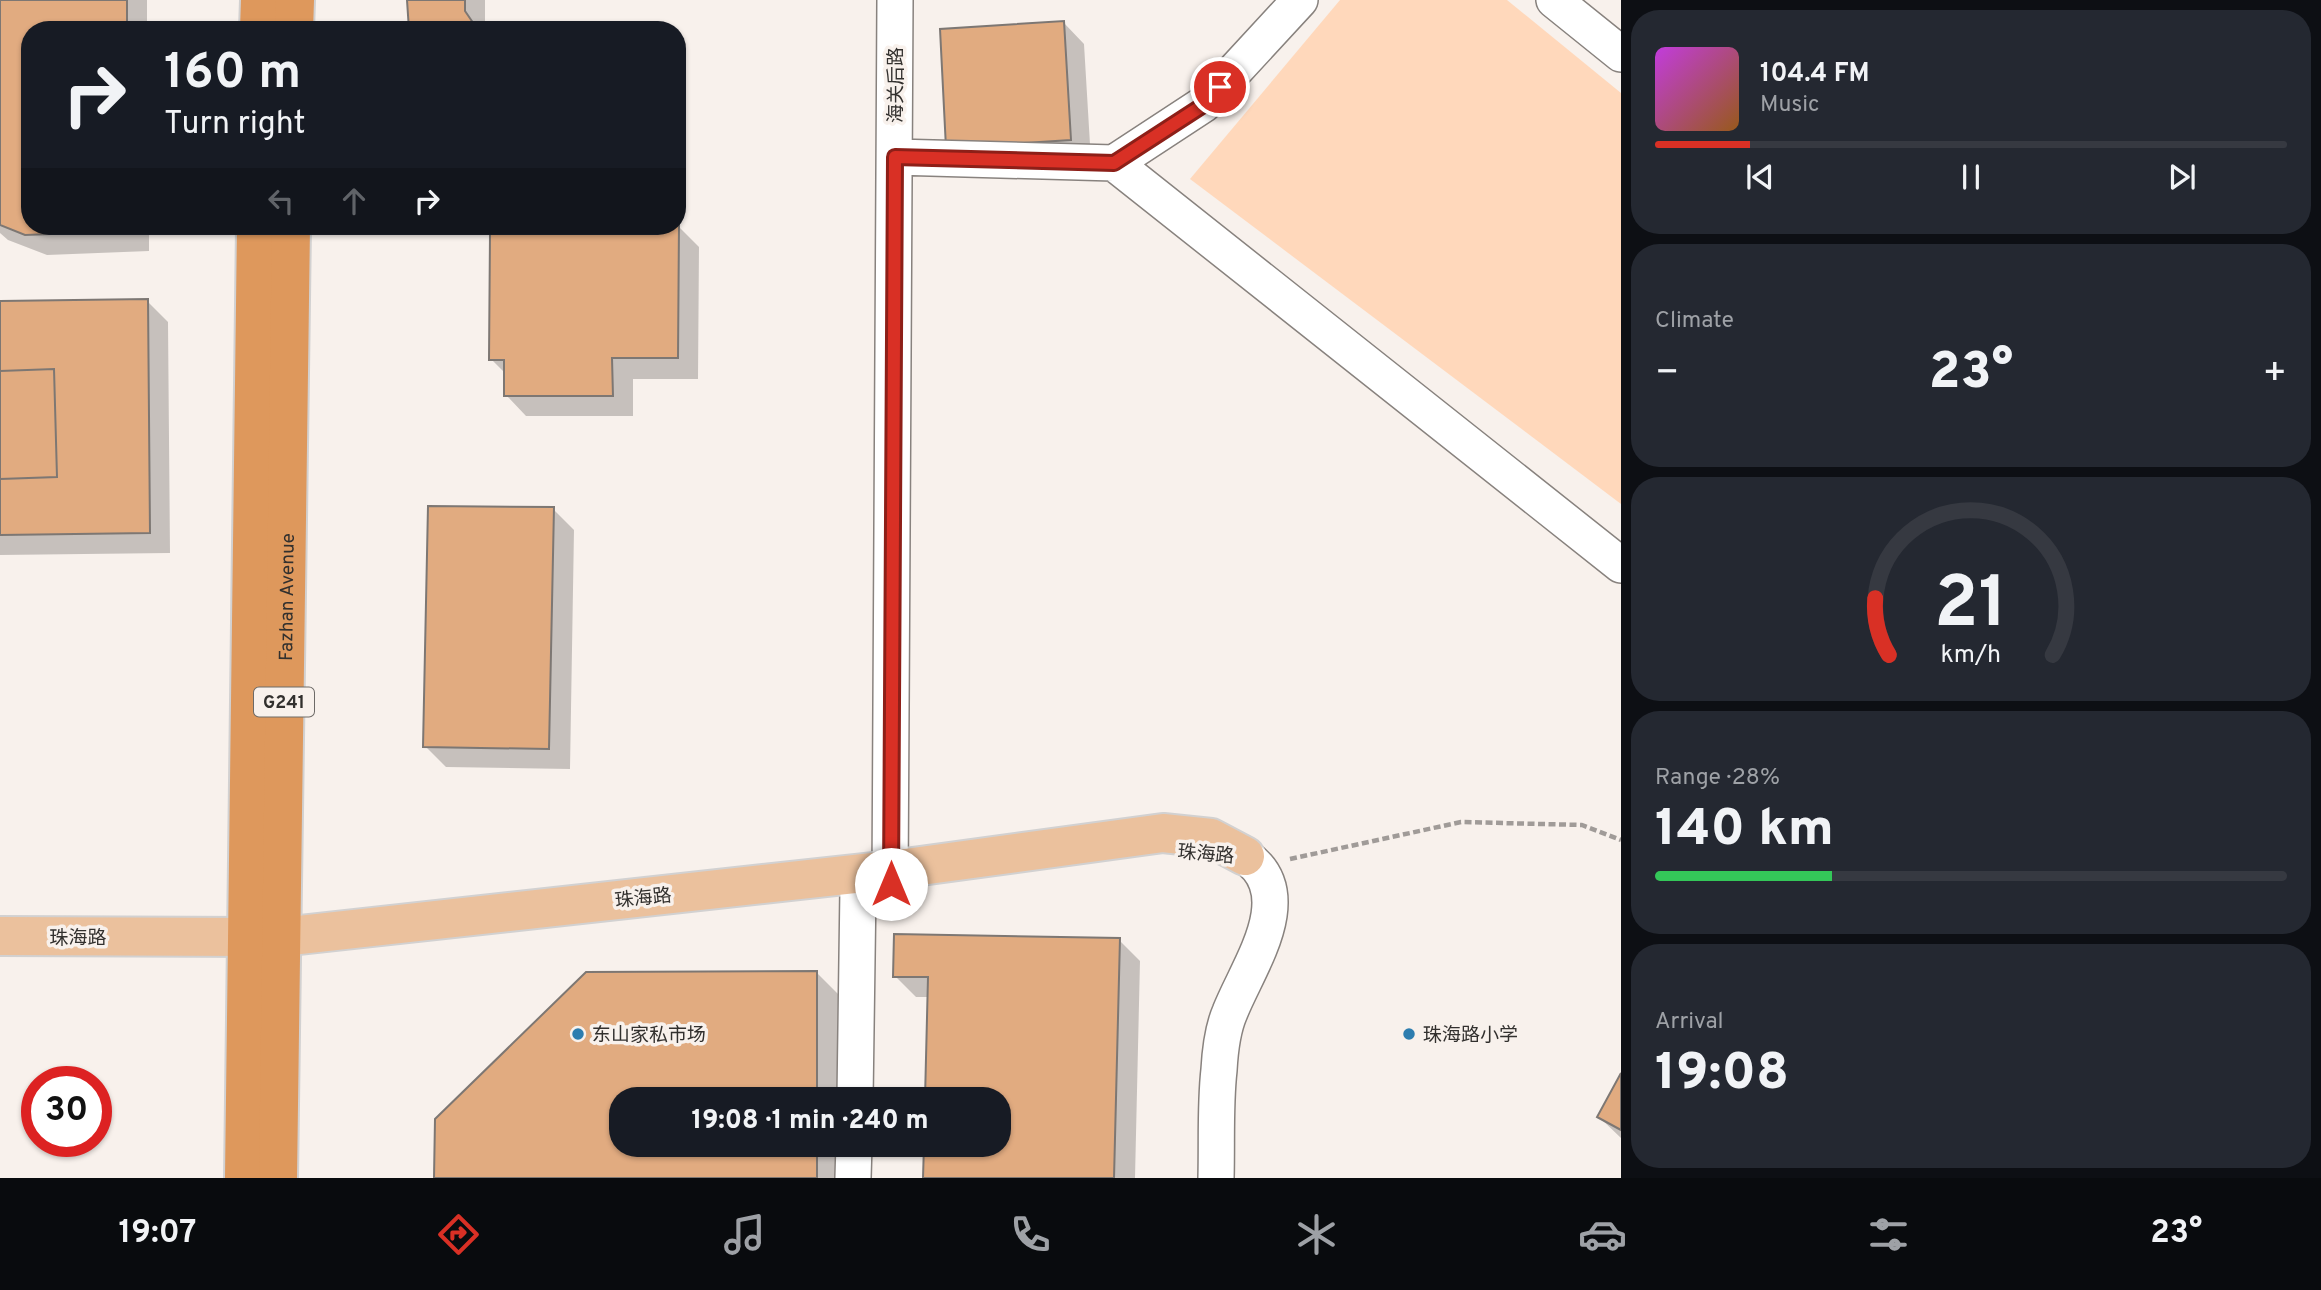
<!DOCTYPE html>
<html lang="en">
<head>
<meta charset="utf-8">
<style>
  :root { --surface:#171b24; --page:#242831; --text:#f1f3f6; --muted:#9ea1a6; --line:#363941; --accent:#d93025 }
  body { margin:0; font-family:Overpass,"Noto Sans SC",sans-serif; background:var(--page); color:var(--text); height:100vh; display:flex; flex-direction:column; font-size:26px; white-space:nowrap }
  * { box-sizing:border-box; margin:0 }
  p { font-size:23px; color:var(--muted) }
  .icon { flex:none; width:38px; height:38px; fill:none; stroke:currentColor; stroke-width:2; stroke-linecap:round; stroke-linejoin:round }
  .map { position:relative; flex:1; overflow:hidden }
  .sheet { display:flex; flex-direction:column; gap:10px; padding:10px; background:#0d0f14; width:700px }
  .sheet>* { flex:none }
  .banner { position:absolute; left:21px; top:21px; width:665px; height:214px; border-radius:28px; box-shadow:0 2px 5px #0004; background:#171b24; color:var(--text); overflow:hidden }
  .speed { position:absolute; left:21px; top:1066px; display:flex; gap:14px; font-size:35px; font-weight:700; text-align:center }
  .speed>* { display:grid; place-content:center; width:91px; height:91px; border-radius:50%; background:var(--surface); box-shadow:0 2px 5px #0004; line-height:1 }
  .speed .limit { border:10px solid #d22; background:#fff; color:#111 }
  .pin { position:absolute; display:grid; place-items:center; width:60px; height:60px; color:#fff; margin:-30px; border:4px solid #fff; border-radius:50%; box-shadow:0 2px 7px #0007 }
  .me { position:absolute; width:77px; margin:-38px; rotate:0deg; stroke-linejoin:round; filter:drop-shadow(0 0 5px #0008) }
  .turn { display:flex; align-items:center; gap:24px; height:147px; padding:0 28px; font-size:32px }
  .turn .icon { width:91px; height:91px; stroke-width:2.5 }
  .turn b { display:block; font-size:49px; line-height:60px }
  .lanes { display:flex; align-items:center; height:66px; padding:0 28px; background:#0003; justify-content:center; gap:35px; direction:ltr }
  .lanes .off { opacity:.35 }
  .big { font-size:52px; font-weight:800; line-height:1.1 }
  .sheet .tile { flex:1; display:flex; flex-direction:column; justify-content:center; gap:10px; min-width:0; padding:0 24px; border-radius:28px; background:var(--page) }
  .sheet .dial { align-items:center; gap:0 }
  .dial svg { height:182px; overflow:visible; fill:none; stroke:var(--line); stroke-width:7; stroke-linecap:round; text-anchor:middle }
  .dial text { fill:var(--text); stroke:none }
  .song { display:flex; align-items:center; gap:21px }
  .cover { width:84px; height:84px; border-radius:10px; background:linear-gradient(135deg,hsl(290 70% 55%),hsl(30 70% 35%)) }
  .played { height:7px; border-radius:4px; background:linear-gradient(90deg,var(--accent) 15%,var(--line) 15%) }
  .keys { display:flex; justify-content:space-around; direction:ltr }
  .heat { display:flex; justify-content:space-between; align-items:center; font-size:38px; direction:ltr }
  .charge { height:10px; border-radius:5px; background:linear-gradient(90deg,#34c759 28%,var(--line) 0) }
  .trip { position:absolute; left:609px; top:1087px; width:402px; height:70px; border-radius:28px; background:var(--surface); box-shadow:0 2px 5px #0004; font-weight:800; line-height:70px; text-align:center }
  .dock { display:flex; height:112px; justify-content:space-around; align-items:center; background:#090b0e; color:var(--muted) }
  .dock .icon { width:49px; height:49px }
  .dock .active { color:var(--accent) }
  .dock b { font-size:32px; color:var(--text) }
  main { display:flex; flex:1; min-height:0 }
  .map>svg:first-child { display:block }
</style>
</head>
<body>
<main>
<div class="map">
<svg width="1621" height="1178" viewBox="0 0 1621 1178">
  <rect width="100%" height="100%" fill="#f8f1ec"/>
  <path fill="#ffd8bb" d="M1340,0H1507L1621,93V504L1190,179Z"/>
  <path fill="#0003" d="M0,0H147V30H30V226H149V251L47,255L8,240L0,233Z
    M408,0H485V30H411Z
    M1064,23L1084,44L1091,161L969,168Z
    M502,226H678L699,247L698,379H633V416H526L506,395V374L491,359Z
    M147,301L168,322L170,553L0,555V302Z
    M553,509L574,530L570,769L446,767L425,746Z
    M1119,940L1140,961L1135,1178H925L999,1144V1099H926L929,997H916L895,976Z
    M817,973L838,994L837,1099H621V1144H837V1178H436Z
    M1621,1077V1138L1599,1117Z"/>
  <path fill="#e1ab80" stroke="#7d7773" stroke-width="2" d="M0,0H127V30H30V226H129V231L25,235L0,225Z
    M407,0H465V11L478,30H409Z
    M1064,21L1071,140L946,148L940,29Z
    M679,224L678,358H612L613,396H504V360H489L490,234H500V226Z
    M148,299L150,533L0,535V301Z
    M54,369L57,477L0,479V371Z
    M428,506L554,507L549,749L423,747Z
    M894,934L1120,938L1114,1178H923L924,1144H999V1099H925L928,977H893Z
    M817,971V1099H621V1144H817V1178H434L435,1119L586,972Z
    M1621,1073V1130L1597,1117Z"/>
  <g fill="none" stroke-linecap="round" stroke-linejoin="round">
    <defs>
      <path id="minor" d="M1554,0L1621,54
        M895,157L1114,163L1204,104L1300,0
        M1114,163L1621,565
        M890,884L895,0
        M855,1099L858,888
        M853,1178L854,1144
        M1216,1178C1217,1142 1215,1105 1219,1070C1220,1052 1223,1028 1230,1012C1248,966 1301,895 1245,856"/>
      <path id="major" d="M0,936L281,937L891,870L1163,833L1211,838L1245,856"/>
      <g id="highway">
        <path d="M259,30L260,0"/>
        <path d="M294,30L295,0"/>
        <path d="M244,1178L256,226"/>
        <path id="s1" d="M278,1178L291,226"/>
      </g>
    </defs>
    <use href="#minor" stroke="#88827e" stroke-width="38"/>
    <use href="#major" stroke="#d2d1d1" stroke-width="42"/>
    <use href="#highway" stroke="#d2d1d1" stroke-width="42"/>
    <path stroke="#a09b98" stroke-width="4.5" stroke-dasharray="7 3.5" stroke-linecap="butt" d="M1290,859L1461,822L1582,825L1621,840"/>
    <use href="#minor" stroke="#fff" stroke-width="35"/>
    <use href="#major" stroke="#ebc19d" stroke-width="38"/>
    <use href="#highway" stroke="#de985c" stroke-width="38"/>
  </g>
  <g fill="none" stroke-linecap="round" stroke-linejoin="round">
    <defs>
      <path id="route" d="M891,884L895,157L1114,163L1205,104L1220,87"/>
    </defs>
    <use href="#route" stroke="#8d1f18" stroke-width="18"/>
    <use href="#route" stroke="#d93025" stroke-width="12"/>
  </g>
  <g fill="#2d7daf" stroke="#f8f1ec" stroke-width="2.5">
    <circle cx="578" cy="1034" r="7"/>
    <circle cx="1409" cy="1034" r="7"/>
  </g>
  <g text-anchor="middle" stroke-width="7" stroke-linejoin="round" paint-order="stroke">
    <rect fill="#f8f1ec" stroke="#6d6a67" stroke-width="2" x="254" y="687.5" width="60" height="29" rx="5"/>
    <g font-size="18" font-weight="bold" fill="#32302e">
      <text x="284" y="708">G241</text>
    </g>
    <g font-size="19" fill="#32302e" stroke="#f8f1ec">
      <text transform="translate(895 85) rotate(-90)" y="7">海关后路</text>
      <text dy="7" stroke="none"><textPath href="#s1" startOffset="581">Fazhan Avenue</textPath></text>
      <text transform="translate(1206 853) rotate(5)" y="7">珠海路</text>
      <text transform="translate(643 897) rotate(-6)" y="7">珠海路</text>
      <text x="78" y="944">珠海路</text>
    </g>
    <g font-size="19" fill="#32302e" stroke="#f8f1ec" text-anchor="start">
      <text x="592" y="1041">东山家私市场</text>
      <text x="1423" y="1041">珠海路小学</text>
    </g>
  </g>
</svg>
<div class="speed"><div class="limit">30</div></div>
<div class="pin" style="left:1220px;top:87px;background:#d93025"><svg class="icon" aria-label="arrive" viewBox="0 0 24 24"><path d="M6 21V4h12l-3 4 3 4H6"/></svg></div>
<svg class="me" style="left:891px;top:884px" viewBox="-20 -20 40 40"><circle r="19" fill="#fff"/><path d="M0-13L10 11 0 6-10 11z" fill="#d93025"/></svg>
<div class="trip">19:08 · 1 min · 240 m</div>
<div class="banner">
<div class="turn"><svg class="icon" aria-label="right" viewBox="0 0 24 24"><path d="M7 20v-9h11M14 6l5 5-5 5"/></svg><div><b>160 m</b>Turn right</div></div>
<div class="lanes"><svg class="icon off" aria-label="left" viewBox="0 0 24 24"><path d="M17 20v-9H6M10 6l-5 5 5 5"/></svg><svg class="icon off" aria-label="ahead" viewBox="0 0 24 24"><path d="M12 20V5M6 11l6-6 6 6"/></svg><svg class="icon" aria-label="right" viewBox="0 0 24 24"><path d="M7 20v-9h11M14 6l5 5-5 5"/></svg></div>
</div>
</div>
<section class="sheet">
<div class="tile">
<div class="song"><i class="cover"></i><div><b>104.4 FM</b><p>Music</p></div></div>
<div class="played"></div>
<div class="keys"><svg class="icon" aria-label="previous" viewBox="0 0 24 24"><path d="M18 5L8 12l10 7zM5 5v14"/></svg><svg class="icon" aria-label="pause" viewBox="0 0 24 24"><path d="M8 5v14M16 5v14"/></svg><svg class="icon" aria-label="next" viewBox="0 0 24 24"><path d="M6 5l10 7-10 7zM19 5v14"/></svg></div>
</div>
<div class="tile"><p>Climate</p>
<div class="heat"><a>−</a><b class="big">23°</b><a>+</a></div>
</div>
<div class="tile dial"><svg viewBox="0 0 100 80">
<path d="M14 69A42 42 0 1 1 86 69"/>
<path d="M14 69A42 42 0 0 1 8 44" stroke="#d93025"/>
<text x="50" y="56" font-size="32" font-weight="700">21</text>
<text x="50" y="72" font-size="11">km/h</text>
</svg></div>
<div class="tile"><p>Range · 28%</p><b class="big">140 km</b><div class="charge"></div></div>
<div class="tile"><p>Arrival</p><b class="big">19:08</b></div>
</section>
</main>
<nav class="dock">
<b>19:07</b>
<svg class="icon active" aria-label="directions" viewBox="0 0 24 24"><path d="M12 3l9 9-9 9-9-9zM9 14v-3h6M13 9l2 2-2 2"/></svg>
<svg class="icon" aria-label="music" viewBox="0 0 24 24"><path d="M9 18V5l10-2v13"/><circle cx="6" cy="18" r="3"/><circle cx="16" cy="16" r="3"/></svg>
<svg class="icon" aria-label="phone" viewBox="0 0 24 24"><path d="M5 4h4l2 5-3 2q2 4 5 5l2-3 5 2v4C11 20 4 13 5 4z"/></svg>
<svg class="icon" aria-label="climate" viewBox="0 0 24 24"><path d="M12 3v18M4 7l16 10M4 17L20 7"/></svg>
<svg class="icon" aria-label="car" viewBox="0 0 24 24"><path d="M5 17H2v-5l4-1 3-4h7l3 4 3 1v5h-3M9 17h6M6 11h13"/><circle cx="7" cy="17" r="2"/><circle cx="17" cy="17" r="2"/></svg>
<svg class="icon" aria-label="filters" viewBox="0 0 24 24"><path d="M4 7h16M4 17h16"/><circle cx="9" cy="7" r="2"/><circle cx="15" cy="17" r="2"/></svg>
<b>23°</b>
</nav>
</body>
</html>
